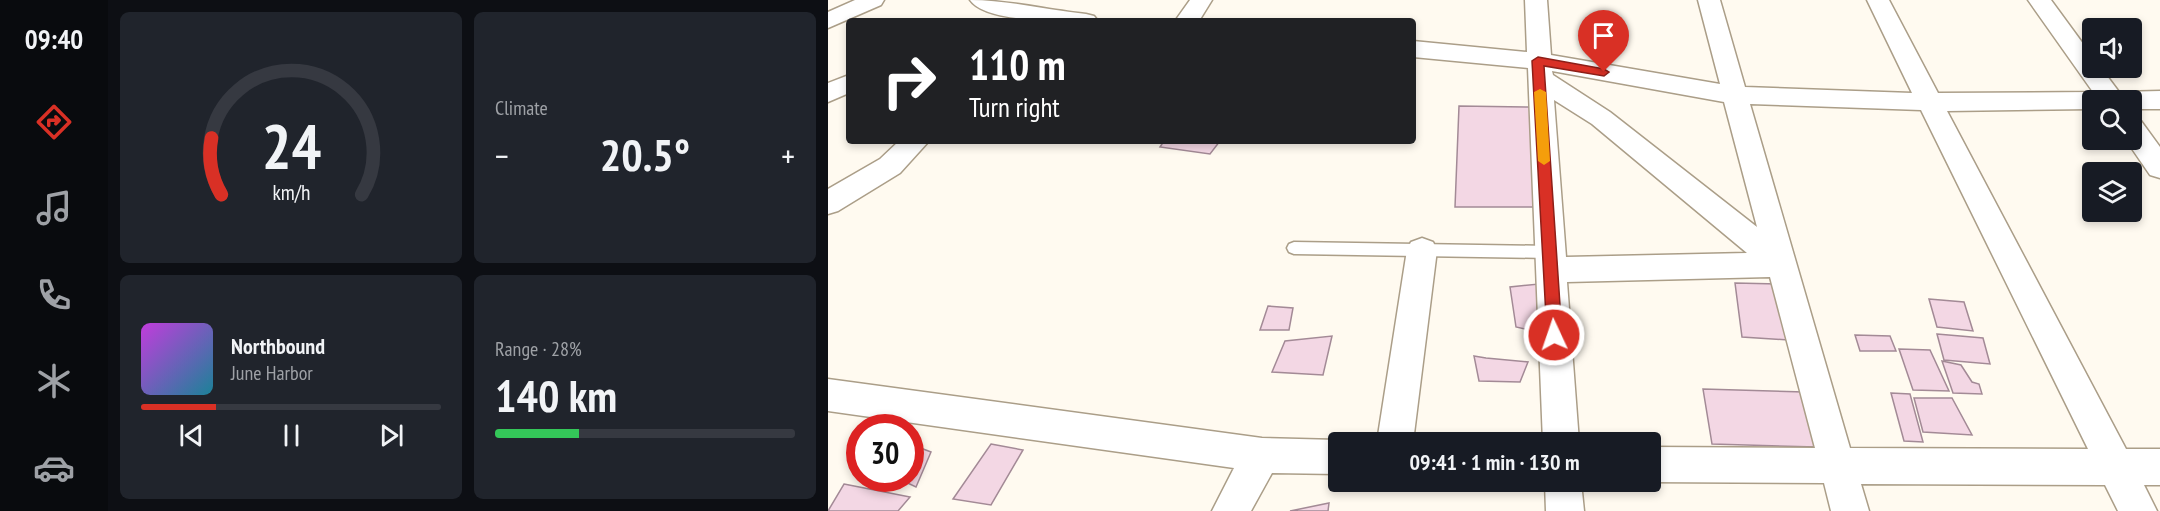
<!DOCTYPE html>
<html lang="en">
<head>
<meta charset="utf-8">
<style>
  :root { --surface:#171b24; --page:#20242c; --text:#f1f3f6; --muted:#9ea1a6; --line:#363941; --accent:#d93025 }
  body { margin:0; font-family:"PT Sans Narrow",sans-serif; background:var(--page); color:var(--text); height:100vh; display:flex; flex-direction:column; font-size:22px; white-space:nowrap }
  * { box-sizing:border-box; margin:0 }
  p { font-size:20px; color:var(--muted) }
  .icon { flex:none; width:33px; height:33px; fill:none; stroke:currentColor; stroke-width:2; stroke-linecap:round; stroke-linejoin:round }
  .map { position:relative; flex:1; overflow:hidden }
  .sheet { display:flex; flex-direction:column; gap:12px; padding:12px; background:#0d0f14; width:720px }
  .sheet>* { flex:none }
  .guide { position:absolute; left:18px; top:18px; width:570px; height:126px; border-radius:6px; box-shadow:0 3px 9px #0003; background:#202124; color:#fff; overflow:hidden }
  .fabs { position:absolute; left:1254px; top:18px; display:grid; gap:12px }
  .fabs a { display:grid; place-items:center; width:60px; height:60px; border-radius:6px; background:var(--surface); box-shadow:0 3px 9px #0003; font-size:30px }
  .speed { position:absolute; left:18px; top:414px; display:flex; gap:12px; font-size:30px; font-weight:700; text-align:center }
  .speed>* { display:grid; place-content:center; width:78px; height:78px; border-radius:50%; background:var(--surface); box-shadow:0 3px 9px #0003; line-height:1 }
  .speed .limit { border:9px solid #d22; background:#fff; color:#111 }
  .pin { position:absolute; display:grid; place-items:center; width:51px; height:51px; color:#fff; margin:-62px -26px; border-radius:50% 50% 50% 0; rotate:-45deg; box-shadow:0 0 6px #0007 }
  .pin .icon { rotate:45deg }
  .me { position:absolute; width:66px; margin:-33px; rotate:357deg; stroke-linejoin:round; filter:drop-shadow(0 0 4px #0008) }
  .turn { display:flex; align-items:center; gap:21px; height:126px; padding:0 24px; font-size:27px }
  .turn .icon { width:78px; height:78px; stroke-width:2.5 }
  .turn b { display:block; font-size:42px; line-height:51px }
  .big { font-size:45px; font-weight:700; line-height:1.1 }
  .sheet .widget { flex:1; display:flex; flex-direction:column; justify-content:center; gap:9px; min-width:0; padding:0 21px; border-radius:9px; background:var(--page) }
  .sheet .dial { align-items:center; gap:0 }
  .dial svg { height:156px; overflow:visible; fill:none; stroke:var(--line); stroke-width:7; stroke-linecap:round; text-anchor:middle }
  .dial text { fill:var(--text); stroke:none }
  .song { display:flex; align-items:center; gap:18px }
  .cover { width:72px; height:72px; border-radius:9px; background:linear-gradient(135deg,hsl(290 70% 55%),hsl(190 70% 35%)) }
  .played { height:6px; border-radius:3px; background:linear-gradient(90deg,var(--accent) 25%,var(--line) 25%) }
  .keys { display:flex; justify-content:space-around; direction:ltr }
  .heat { display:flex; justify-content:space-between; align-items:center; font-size:33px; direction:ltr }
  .charge { height:9px; border-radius:4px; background:linear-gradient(90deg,#34c759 28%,var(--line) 0) }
  .sheet .tiles { flex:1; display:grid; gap:12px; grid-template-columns:repeat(2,1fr) }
  .trip { position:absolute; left:500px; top:432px; width:333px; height:60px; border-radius:6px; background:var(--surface); box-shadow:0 3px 9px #0003; font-weight:700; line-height:60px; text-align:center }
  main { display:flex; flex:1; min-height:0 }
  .menu { display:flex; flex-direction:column; width:108px; justify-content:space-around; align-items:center; background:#090b0e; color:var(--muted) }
  .menu .icon { width:42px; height:42px }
  .menu .active { color:var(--accent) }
  .menu b { font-size:27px; color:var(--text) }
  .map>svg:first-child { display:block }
</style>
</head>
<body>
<main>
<nav class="menu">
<b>09:40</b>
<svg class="icon active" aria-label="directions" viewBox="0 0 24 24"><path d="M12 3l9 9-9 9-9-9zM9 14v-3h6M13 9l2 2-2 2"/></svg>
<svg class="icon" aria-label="music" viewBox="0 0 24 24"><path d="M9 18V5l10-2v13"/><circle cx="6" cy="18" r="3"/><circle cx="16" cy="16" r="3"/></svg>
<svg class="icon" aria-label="phone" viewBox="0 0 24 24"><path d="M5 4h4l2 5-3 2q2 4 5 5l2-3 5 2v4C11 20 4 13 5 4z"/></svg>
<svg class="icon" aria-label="climate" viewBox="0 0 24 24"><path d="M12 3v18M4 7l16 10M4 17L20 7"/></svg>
<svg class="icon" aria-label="car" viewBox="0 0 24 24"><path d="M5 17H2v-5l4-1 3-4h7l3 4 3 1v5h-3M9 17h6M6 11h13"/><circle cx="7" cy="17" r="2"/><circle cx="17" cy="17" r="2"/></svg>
</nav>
<section class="sheet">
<div class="tiles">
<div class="widget dial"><svg viewBox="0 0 100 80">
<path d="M14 69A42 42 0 1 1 86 69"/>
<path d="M14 69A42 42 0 0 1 9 40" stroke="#d93025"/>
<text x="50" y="56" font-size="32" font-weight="700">24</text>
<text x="50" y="72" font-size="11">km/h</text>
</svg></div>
<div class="widget"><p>Climate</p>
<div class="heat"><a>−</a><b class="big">20.5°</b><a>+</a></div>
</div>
<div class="widget">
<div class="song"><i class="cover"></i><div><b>Northbound</b><p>June Harbor</p></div></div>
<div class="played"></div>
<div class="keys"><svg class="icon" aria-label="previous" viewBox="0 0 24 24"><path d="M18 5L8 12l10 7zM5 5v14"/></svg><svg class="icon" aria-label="pause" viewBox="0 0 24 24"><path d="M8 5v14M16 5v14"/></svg><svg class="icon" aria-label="next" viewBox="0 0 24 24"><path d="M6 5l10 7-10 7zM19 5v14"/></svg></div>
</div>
<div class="widget"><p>Range · 28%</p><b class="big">140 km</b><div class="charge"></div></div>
</div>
</section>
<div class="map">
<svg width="1332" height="511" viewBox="0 0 1332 511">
  <rect width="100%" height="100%" fill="#fffaf0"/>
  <path fill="#f3d7e4" stroke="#a38a96" stroke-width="1.5" d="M631,106L705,107L709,207H627Z
    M336,141H392L382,154L332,147Z
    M907,283L950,284L960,340L914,337Z
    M711,284V332L688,327L682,287Z
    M1101,299L1136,302L1145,331L1109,327Z
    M440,306L465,308L461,330H432Z
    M1109,334L1155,338L1162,364L1116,360Z
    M1027,335L1062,336L1068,351H1032Z
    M504,336L495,375L444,372L457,341Z
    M1071,349L1102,350L1121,391L1085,390Z
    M646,356L658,358L700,362L692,382L651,381Z
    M1114,361L1133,365L1144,382L1151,384L1154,394L1125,393Z
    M875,389L976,392L989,447L884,444Z
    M1063,393L1082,394L1095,442L1076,441Z
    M1086,398H1124L1144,435L1095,432Z
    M82,444L103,452L88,487L69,478H82Z
    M163,444L195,450L163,505L125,499Z
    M16,484L82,497L70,511H0Z
    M501,503L500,511H462Z"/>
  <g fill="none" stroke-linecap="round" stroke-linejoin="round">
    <defs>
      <path id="lane" d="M466,242L721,246L726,248L728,252L726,256L721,258L466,254L461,252L459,248L461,244Z"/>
      <path id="street" d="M27,0H56L53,5L0,28V12Z
        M142,0C181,0 219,10 258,14L266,16L270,21C242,21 158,24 142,0Z
        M362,0H384L371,21H347Z
        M697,0H719L723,55L892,84L870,0H892L917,87L1084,93L1039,0H1061L1110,93L1265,92L1200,0H1223L1264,56V68H1273L1291,92L1332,91V109H1304V100H1264V109L1119,111L1298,449H1332V485H1316L1329,511H1290L1277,485L1033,484L1041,511H1003L996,483L819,482H822V447L987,448L942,277L739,282L751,442H715L700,68L585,57V41L699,52ZM724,71L896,102L929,227L782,112L725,75ZM726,100L764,124L919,253L738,257ZM922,104L1093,110L1260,449L1022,448Z
        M21,75V93L0,102V83Z
        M1304,119L1313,121L1332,147V178L1322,175L1298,140H1304Z
        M71,141H101L72,173L10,211L0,214V189L52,159Z
        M594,238L605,242L609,250L585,442H549L579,250L583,242Z
        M0,379L434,438L510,440L517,442H510V474L444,473L423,511H384L406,468L0,411Z
        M717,482H753L756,511H718Z"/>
    </defs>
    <use href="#lane" stroke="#ab9e88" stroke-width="3"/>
    <use href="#street" stroke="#ab9e88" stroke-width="3"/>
    <use href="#lane" fill="#fff" fill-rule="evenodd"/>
    <use href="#street" fill="#fff" fill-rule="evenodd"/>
  </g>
  <path fill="#d93025" stroke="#8d1f18" stroke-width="1.5" d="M710,57L776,69L781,72L776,76L716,66L734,335L732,339L726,341L721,339L719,335L704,61Z"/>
  <path fill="#f59e0b" d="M712,89L718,92L722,161L716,165L710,161L706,92Z"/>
</svg>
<div class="fabs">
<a><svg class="icon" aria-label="sound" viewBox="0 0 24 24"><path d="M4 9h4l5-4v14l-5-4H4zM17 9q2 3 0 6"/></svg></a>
<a><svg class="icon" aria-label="search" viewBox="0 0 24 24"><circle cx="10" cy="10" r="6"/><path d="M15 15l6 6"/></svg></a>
<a><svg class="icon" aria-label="layers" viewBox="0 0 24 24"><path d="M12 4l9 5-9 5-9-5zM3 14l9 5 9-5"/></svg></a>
</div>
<div class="speed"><div class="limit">30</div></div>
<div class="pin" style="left:776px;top:72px;background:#d93025"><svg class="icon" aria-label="arrive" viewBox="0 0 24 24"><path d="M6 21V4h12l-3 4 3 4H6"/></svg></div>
<svg class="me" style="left:726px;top:335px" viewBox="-20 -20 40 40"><circle r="17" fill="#d93025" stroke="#fff" stroke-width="3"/><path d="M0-11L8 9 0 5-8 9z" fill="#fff"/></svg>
<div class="trip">09:41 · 1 min · 130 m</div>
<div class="guide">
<div class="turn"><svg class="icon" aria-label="right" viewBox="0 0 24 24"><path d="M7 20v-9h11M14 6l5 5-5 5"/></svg><div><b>110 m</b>Turn right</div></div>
</div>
</div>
</main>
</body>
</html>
